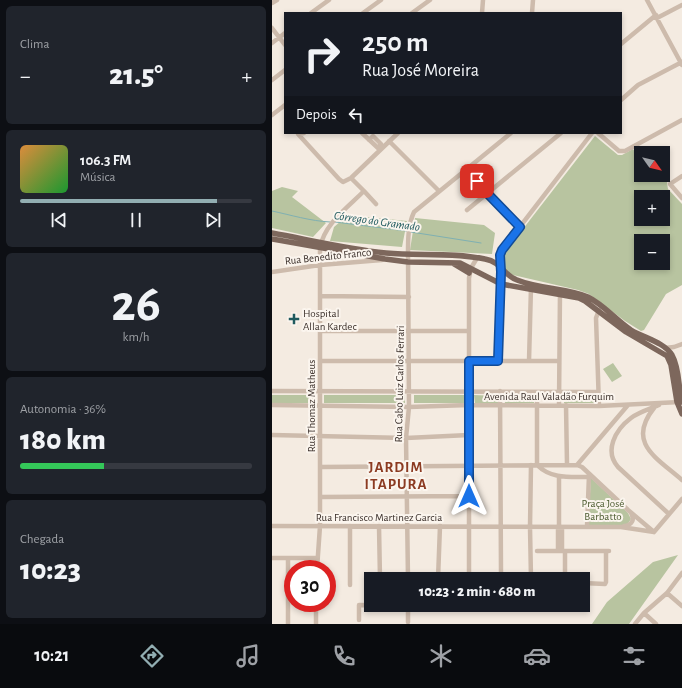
<!DOCTYPE html>
<html lang="pt">
<head>
<meta charset="utf-8">
<style>
  :root { --surface:#171b24; --page:#20242c; --text:#f1f3f6; --muted:#9ea1a6; --line:#363941; --accent:#92aeb2 }
  body { margin:0; font-family:"Alegreya Sans",sans-serif; background:var(--page); color:var(--text); height:100vh; display:flex; flex-direction:column; font-size:15px; white-space:nowrap }
  * { box-sizing:border-box; margin:0 }
  p { font-size:13px; color:var(--muted) }
  .icon { flex:none; width:22px; height:22px; fill:none; stroke:currentColor; stroke-width:2; stroke-linecap:round; stroke-linejoin:round }
  .map { position:relative; flex:1; overflow:hidden }
  .side { display:flex; flex-direction:column; gap:6px; padding:6px; background:#0d0f14; width:272px }
  .side>* { flex:none }
  .banner { position:absolute; left:12px; top:12px; width:338px; height:122px; border-radius:0px; box-shadow:0 2px 6px #0003; background:#171b24; color:var(--text); overflow:hidden }
  .needle { width:26px; rotate:124deg }
  .tools { position:absolute; left:362px; top:146px; display:grid; gap:8px }
  .tools a { display:grid; place-items:center; width:36px; height:36px; border-radius:0px; background:var(--surface); box-shadow:0 2px 6px #0003; font-size:20px }
  .speed { position:absolute; left:12px; top:560px; display:flex; gap:8px; font-size:20px; font-weight:700; text-align:center }
  .speed>* { display:grid; place-content:center; width:52px; height:52px; border-radius:50%; background:var(--surface); box-shadow:0 2px 6px #0003; line-height:1 }
  .speed .limit { border:6px solid #d22; background:#fff; color:#111 }
  .pin { position:absolute; display:grid; place-items:center; width:34px; height:34px; color:#fff; margin:-17px; border-radius:8px; box-shadow:0 2px 6px #0006 }
  .me { position:absolute; width:44px; margin:-22px; rotate:0deg; stroke-linejoin:round; filter:drop-shadow(0 0 3px #0008) }
  .turn { display:flex; align-items:center; gap:14px; height:84px; padding:0 12px; font-size:18px }
  .turn .icon { width:52px; height:52px; stroke-width:2.5 }
  .turn b { display:block; font-size:28px; line-height:34px }
  .then { display:flex; align-items:center; height:38px; padding:0 12px; background:#0003; gap:8px; font-size:15px }
  .big { font-size:30px; font-weight:800; line-height:1.1 }
  .side .widget { flex:1; display:flex; flex-direction:column; justify-content:center; gap:6px; min-width:0; padding:0 14px; border-radius:6px; background:var(--page) }
  .side .dial { align-items:center; gap:0 }
  .dial b { font-size:52px; line-height:1 }
  .song { display:flex; align-items:center; gap:12px }
  .cover { width:48px; height:48px; border-radius:6px; background:linear-gradient(135deg,hsl(30 70% 55%),hsl(130 70% 35%)) }
  .played { height:4px; border-radius:2px; background:linear-gradient(90deg,var(--accent) 85%,var(--line) 85%) }
  .keys { display:flex; justify-content:space-around; direction:ltr }
  .heat { display:flex; justify-content:space-between; align-items:center; font-size:22px; direction:ltr }
  .charge { height:6px; border-radius:3px; background:linear-gradient(90deg,#34c759 36%,var(--line) 0) }
  .trip { position:absolute; left:92px; top:572px; width:226px; height:40px; border-radius:0px; background:var(--surface); box-shadow:0 2px 6px #0003; font-weight:800; line-height:40px; text-align:center }
  .menu { display:flex; height:64px; justify-content:space-around; align-items:center; background:#090b0e; color:var(--muted) }
  .menu .icon { width:28px; height:28px }
  .menu .active { color:var(--accent) }
  .menu b { font-size:18px; color:var(--text) }
  main { display:flex; flex:1; min-height:0 }
  .map>svg:first-child { display:block }
</style>
</head>
<body>
<main>
<section class="side">
<div class="widget"><p>Clima</p>
<div class="heat"><a>−</a><b class="big">21.5°</b><a>+</a></div>
</div>
<div class="widget">
<div class="song"><i class="cover"></i><div><b>106.3 FM</b><p>Música</p></div></div>
<div class="played"></div>
<div class="keys"><svg class="icon" aria-label="previous" viewBox="0 0 24 24"><path d="M18 5L8 12l10 7zM5 5v14"/></svg><svg class="icon" aria-label="pause" viewBox="0 0 24 24"><path d="M8 5v14M16 5v14"/></svg><svg class="icon" aria-label="next" viewBox="0 0 24 24"><path d="M6 5l10 7-10 7zM19 5v14"/></svg></div>
</div>
<div class="widget dial"><b>26</b><p>km/h</p></div>
<div class="widget"><p>Autonomia · 36%</p><b class="big">180 km</b><div class="charge"></div></div>
<div class="widget"><p>Chegada</p><b class="big">10:23</b></div>
</section>
<div class="map">
<svg width="410" height="624" viewBox="0 0 410 624">
  <rect width="100%" height="100%" fill="#f4ebe1"/>
  <path fill="#b8c4a0" fill-rule="evenodd" d="M323,136L346,155H350L361,149L369,160V175H391V173L396,179L395,183L396,189L410,204V285L394,294L372,330L369,331L353,321L317,294L306,290L241,275L233,271L232,261L233,252ZM369,197H391V219H369ZM369,241H391V263H369Z
    M10,187L26,191L20,197L54,223L41,237L0,228V191Z
    M76,215L135,221L130,247L58,241L62,227Z
    M143,218L212,225L223,233L220,254L138,250Z
    M341,363L350,376L340,382L331,369Z
    M0,395H44V403H0Z
    M52,395H133V403H52Z
    M142,395H194V403H142Z
    M202,395L226,396V403H203Z
    M232,396H262V403H233Z
    M292,396H325V403H292Z
    M319,478L356,513L359,519L355,525H316Z
    M406,555L357,624H320L335,602L381,562Z"/>
  <g fill="none" stroke-linecap="round" stroke-linejoin="round">
    <path stroke="#7fb0b2" stroke-width="1" d="M0,211C19,215 38,221 58,222
      M63,222L135,231
      M139,232L209,243"/>
    <path stroke="#cdbbac" stroke-width="4.5" d="M375,0L410,65
      M0,3L5,0
      M39,13L57,0
      M91,13L109,0
      M140,13L158,0
      M210,13L211,0
      M260,13L261,0
      M385,18L410,5
      M0,28L13,45
      M0,43L13,33
      M349,44L384,15
      M0,80L13,70
      M349,100L366,85L410,62
      M0,115L13,105
      M32,133L26,134L67,179L71,182L79,178L126,133
      M90,133L106,148L109,144L101,136L97,140
      M326,133L347,151H353L410,120
      M117,141L167,191
      M195,169L215,193L248,227
      M410,176L398,184L410,198
      M79,178L92,191L104,204
      M195,210L289,133
      M0,272L48,265L110,260
      M48,296L137,297
      M327,310L324,318L327,406
      M48,331H197
      M393,348L402,347L410,344
      M48,361H287
      M226,361L229,272L228,255L230,250L320,133
      M257,361L259,287
      M0,391L326,392
      M228,391L229,573
      M265,392V465C279,479 297,477 316,477
      M0,405L137,407L197,405L327,406L408,402
      M287,405L288,291
      M294,405L295,465
      M387,405C378,409 367,412 359,418C343,430 332,451 346,467L397,514
      M382,408C354,443 385,458 410,480
      M0,435L134,438L197,435
      M259,465L258,527L259,579
      M305,465L356,405
      M48,467L305,465L310,467L356,510L382,532
      M287,477V527
      M48,497L197,496
      M0,526L349,527L382,532
      M107,526L108,579
      M352,526C360,525 363,520 359,513
      M315,527L317,475
      M382,532L410,499
      M265,551H337
      M286,551V527
      M290,551V527
      M293,551V579
      M0,558H45
      M45,569L48,526V248C52,224 76,207 92,191
      M136,579L134,438L137,407L136,253C136,239 136,225 142,212L239,133
      M166,579L168,526
      M197,579V278L199,268L205,258
      M311,583L333,584L334,582V551
      M78,585V526
      M395,593L410,606
      M372,613L384,624
      M87,620V605L166,606
      M136,622V605
      M16,624V558
      M44,624V603
      M363,624L372,613L395,593L410,573"/>
    <path stroke="#7d675c" stroke-width="5.5" d="M0,233C38,240 75,249 114,253C147,256 181,252 213,259C230,262 231,275 245,280C267,289 295,288 316,297C332,305 344,320 359,330C372,338 392,342 400,355C408,369 406,388 410,402
      M0,239L113,259L136,262L188,263L229,284L307,298L313,301L354,332L395,356L399,365L405,402L410,414
      M182,264L197,273"/>
  </g>
  <g fill="none" stroke-linecap="round" stroke-linejoin="round">
    <defs>
      <path id="route" d="M197,496V361H226L229,272L228,255L230,250L248,227L215,193L205,181"/>
    </defs>
    <use href="#route" stroke="#114b97" stroke-width="10"/>
    <use href="#route" stroke="#1a73e8" stroke-width="7"/>
  </g>
  <path fill="#1f5a5e" stroke="#fbf5ee" stroke-width="1.5" d="M20 313h4v4h4v4h-4v4h-4v-4h-4v-4h4z"/>
  <g text-anchor="middle" stroke-width="4" stroke-linejoin="round" paint-order="stroke">
    <g font-size="11" fill="#3b302b" stroke="#fbf5ee">
      <text transform="translate(56 256) rotate(-6)" y="4">Rua Benedito Franco</text>
      <text transform="translate(127 384) rotate(-89)" y="4">Rua Cabo Luiz Carlos Ferrari</text>
      <text x="277" y="400">Avenida Raul Valadão Furquim</text>
      <text transform="translate(39 406) rotate(-90)" y="4">Rua Thomaz Matheus</text>
      <text x="107" y="521">Rua Francisco Martinez Garcia</text>
    </g>
    <g font-size="11" fill="#3b302b" stroke="#fbf5ee" text-anchor="start">
      <text x="31" y="317">Hospital<tspan x="31" dy="13">Allan Kardec</tspan></text>
    </g>
    <g font-size="11" fill="#4a5a2e" stroke="#fbf5ee">
      <text x="331" y="507">Praça José<tspan x="331" dy="13">Barbatto</tspan></text>
    </g>
    <g font-size="12" font-style="italic" fill="#1f5a5e" stroke="#fbf5ee">
      <text transform="translate(105 221) rotate(8)" y="4">Córrego do Gramado</text>
    </g>
    <g font-size="15" font-weight="bold" letter-spacing="1" fill="#8c3b22" stroke="#fbf5ee">
      <text x="124" y="472">JARDIM<tspan x="124" dy="17">ITAPURA</tspan></text>
    </g>
  </g>
</svg>
<div class="tools">
<a><svg class="needle" viewBox="-14 -14 28 28"><path d="M0-13l5 13h-10z" fill="#e53935"/><path d="M0 13l5-13h-10z" fill="#9ea1a6"/></svg></a>
<a>+</a>
<a>−</a>
</div>
<div class="speed"><div class="limit">30</div></div>
<div class="pin" style="left:205px;top:181px;background:#d93025"><svg class="icon" aria-label="arrive" viewBox="0 0 24 24"><path d="M6 21V4h12l-3 4 3 4H6"/></svg></div>
<svg class="me" style="left:197px;top:496px" viewBox="-20 -20 40 40"><path d="M0-17L14 15 0 8-14 15z" fill="#1a73e8" stroke="#fff" stroke-width="4"/></svg>
<div class="trip">10:23 · 2 min · 680 m</div>
<div class="banner">
<div class="turn"><svg class="icon" aria-label="right" viewBox="0 0 24 24"><path d="M7 20v-9h11M14 6l5 5-5 5"/></svg><div><b>250 m</b>Rua José Moreira</div></div>
<div class="then">Depois<svg class="icon" aria-label="left" viewBox="0 0 24 24"><path d="M17 20v-9H6M10 6l-5 5 5 5"/></svg></div>
</div>
</div>
</main>
<nav class="menu">
<b>10:21</b>
<svg class="icon active" aria-label="directions" viewBox="0 0 24 24"><path d="M12 3l9 9-9 9-9-9zM9 14v-3h6M13 9l2 2-2 2"/></svg>
<svg class="icon" aria-label="music" viewBox="0 0 24 24"><path d="M9 18V5l10-2v13"/><circle cx="6" cy="18" r="3"/><circle cx="16" cy="16" r="3"/></svg>
<svg class="icon" aria-label="phone" viewBox="0 0 24 24"><path d="M5 4h4l2 5-3 2q2 4 5 5l2-3 5 2v4C11 20 4 13 5 4z"/></svg>
<svg class="icon" aria-label="climate" viewBox="0 0 24 24"><path d="M12 3v18M4 7l16 10M4 17L20 7"/></svg>
<svg class="icon" aria-label="car" viewBox="0 0 24 24"><path d="M5 17H2v-5l4-1 3-4h7l3 4 3 1v5h-3M9 17h6M6 11h13"/><circle cx="7" cy="17" r="2"/><circle cx="17" cy="17" r="2"/></svg>
<svg class="icon" aria-label="filters" viewBox="0 0 24 24"><path d="M4 7h16M4 17h16"/><circle cx="9" cy="7" r="2"/><circle cx="15" cy="17" r="2"/></svg>
</nav>
</body>
</html>
